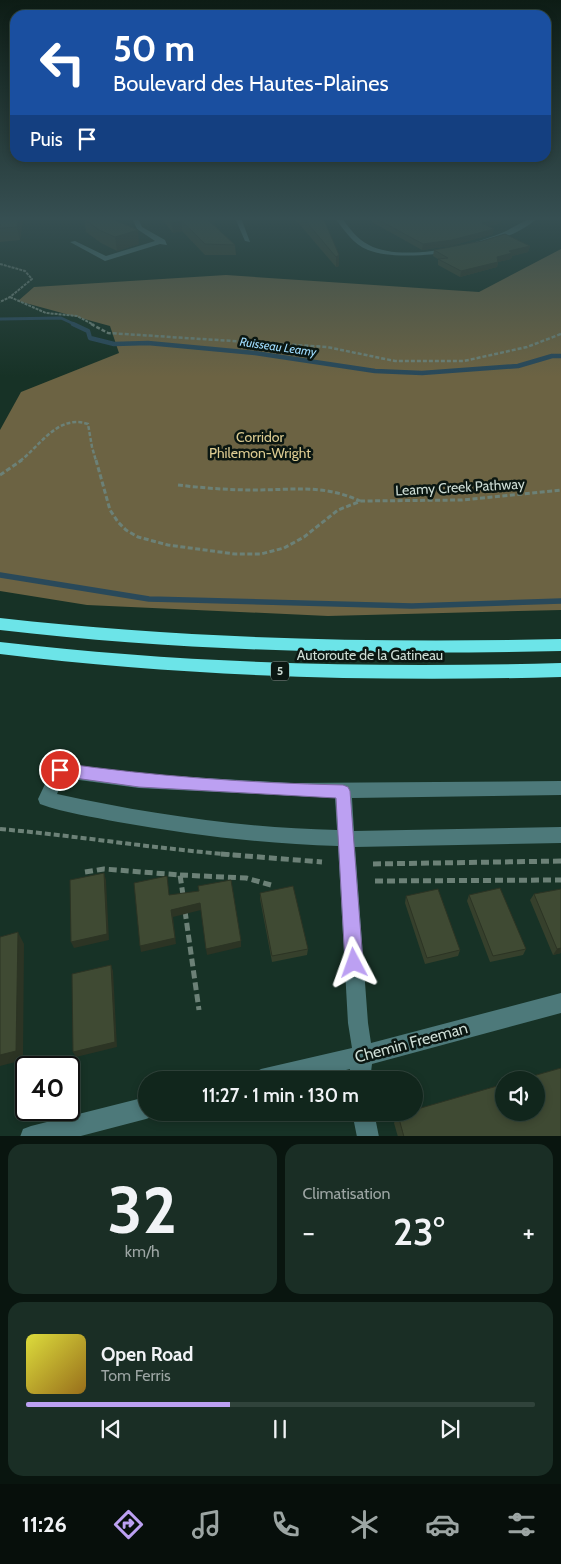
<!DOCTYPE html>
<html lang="fr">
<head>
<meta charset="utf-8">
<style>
  :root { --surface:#11261c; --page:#1a2e25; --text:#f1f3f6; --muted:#9ca5a3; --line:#30433b; --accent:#bca0f2 }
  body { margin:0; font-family:Cabin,sans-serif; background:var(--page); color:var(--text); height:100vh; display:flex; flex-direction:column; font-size:19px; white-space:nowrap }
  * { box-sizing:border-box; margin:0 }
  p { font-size:16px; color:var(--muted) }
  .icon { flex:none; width:28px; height:28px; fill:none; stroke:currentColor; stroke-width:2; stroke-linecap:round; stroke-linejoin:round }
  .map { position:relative; height:1136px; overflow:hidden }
  .details { display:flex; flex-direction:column; gap:8px; padding:8px; background:#09150f; flex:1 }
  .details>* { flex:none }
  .guide { position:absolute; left:10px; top:10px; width:541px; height:152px; border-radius:15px; box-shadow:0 2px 8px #0003,0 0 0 1px var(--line); background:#1a4fa0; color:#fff; overflow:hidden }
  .tools { position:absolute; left:495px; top:1071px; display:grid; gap:10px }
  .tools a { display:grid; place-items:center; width:50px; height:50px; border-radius:50%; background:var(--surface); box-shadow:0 2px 8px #0003,0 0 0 1px var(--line); font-size:25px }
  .speed { position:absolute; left:15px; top:1056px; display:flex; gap:10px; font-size:25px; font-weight:700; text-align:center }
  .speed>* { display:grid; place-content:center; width:65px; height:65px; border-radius:50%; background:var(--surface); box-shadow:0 2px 8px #0003,0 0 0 1px var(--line); line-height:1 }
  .speed .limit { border:2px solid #111; border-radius:8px; background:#fff; color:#111 }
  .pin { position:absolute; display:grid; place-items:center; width:42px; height:42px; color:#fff; margin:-21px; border:2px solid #fff; border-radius:50%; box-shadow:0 1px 5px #0007 }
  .me { position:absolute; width:55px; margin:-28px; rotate:356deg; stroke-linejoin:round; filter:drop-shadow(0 0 4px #0008) }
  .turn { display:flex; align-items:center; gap:18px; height:105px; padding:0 20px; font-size:22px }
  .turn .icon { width:65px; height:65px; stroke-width:2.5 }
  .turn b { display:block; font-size:35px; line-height:42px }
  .then { display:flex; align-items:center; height:48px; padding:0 20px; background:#0003; gap:10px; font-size:19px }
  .big { font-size:38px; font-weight:600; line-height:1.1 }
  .details .card { flex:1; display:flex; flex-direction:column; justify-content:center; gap:8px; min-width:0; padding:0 18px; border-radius:15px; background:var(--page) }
  .details .dial { align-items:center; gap:0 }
  .dial b { font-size:65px; line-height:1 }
  .song { display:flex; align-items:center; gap:15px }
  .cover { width:60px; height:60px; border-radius:8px; background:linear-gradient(135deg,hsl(60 70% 55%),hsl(40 70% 35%)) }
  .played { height:5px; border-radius:2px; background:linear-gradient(90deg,var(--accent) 40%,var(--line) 40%) }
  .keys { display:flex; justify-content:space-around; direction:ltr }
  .heat { display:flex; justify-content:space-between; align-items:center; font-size:28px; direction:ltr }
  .details .tiles { flex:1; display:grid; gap:8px; grid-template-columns:1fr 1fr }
  .card:last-child { grid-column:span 2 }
  .trip { position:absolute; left:138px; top:1071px; width:285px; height:50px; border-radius:25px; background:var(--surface); box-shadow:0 2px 8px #0003,0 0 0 1px var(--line); font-weight:600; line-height:50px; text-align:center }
  .dock { display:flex; height:80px; justify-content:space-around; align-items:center; background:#070f0b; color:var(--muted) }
  .dock .icon { width:35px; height:35px }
  .dock .current { color:var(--accent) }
  .dock b { font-size:22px; color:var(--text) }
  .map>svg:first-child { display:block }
</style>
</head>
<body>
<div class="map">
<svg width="561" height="1137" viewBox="0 0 561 1137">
  <rect width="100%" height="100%" fill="#173226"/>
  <path fill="#6c6343" d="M561,249V610L328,616L87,605L0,591V430L21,392L119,353L110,326L18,301L34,287L226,275L479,292Z"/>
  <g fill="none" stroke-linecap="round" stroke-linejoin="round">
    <path stroke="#29495a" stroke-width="3" d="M0,319L61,318L76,325"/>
    <path stroke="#29495a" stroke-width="4.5" d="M73,324L88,331L90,338L114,344L148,343L255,353L375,371L422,373L518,366L552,356H561"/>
    <path stroke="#29495a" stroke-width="5.5" d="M0,575L149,599L412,606L561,601"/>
    <path stroke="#6c8177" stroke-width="2" stroke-dasharray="3 1" stroke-linecap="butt" d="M0,264L25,271L32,279L10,297L0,302
      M10,297L46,313L77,316L94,325"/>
    <path stroke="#6c8177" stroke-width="2.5" stroke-dasharray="4 2" stroke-linecap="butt" d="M91,324L108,333L327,347L395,361H464L527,347L561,334
      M20,461C41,445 58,414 88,424L92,447L96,461"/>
    <path stroke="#6c8177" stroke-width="3" stroke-dasharray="5 2.5" stroke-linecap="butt" d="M96,460L110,510L118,522L126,530L138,537L168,545L235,554H261L284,548L304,537L338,510L361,501L462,500L561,490
      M0,475L22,460
      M178,485C203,488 229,490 255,490C294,490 323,484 360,501"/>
    <path stroke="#6c8177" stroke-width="4" stroke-dasharray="6 3" stroke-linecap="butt" d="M0,829C79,836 157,849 236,855"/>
    <path stroke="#6c8177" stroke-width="5" stroke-dasharray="8 4" stroke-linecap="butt" d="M221,854L322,862
      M373,864L561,861
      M85,872L104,869L180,875L183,895
      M180,875L246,878L271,885
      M375,881L561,880
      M185,911L199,1010"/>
    <path fill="#4d797a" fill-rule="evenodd" d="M132,218H138L142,227L165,240L167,245L160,244L105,261L70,242L75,241L106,256L155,241L137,229Z
      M235,218H241L250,242L245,241Z
      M335,218H342C349,228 357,239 369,245C401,262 466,247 499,234C511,230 525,218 537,218C508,248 406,265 368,250C353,244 344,230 335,218Z
      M60,763L139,774L291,783L561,781V795L352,798L354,831L561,827V843L355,847L368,1023L371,1043L561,993V1013L372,1064L370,1080H348L350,1069L306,1080H250L254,1073L261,1069L352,1048L348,1023L338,846C264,844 191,835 118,822C93,817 65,813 40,804L38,799L54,765ZM64,778L139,788L335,798L337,830C243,828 149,814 57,794Z
      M146,1097V1112H155L154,1116L146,1119L77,1137H20L23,1129L31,1126Z
      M352,1112H374L379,1137H357Z"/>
    <path fill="#6ce4e8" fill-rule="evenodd" d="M0,618C187,639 373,643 561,639V651C373,655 187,652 0,630Z
      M0,642C187,664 373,668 561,663V677C373,682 187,677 0,654Z"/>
  </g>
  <path fill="#36402c" d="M0,218H23L20,240L0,242Z
    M161,218H218L213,224L235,245L236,255H205L182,231L173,233Z
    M294,218H322L339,255V266L336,267Z
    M372,218H501L500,223L489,226L493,234L451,246L422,250L372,222Z
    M84,219L139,244L117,251L101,243L86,232Z
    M530,246L528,252L512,256L511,259L498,262L497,267L460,277L438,265V259L433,256L434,250Z
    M260,893L308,949L307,955L272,962L260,899Z
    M534,894L561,953L553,955L530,900Z
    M469,895L526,949L523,955L490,962L467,901Z
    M406,896L460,950L458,956L425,964L405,903Z
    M398,1115L561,1137H398L394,1123Z"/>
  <path fill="#2c3424" d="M19,218H23L20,240L17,227Z
    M209,218H218L208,230V220Z
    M498,218H501L500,223L481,229L482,223Z
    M182,221V231L173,233L172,223Z
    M494,229L493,234L451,246L422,250L423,244Z
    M138,230L139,244L117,251L115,237Z
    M530,246L528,252L512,256L511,259L498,262L497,267L460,277L461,271L509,251Z
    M339,255V266L336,267V257Z
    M104,873L106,880L109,940L74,948L71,942Z
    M200,903L201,910L173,917L176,944L141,952L140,946L171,910Z
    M18,932L24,944L23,1060L0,1066V1055Z
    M241,941V947L207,955L206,949Z
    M561,948V953L553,955L557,949Z
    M111,965L113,971L117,1047L76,1057L73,1052Z"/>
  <path fill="#3f4a33" stroke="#2c3424" d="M0,218H19L17,227L0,228Z
    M110,218L138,230L115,237L99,230L84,219Z
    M168,218H209L208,220L235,245L205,244L182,221L172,223Z
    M303,218H322L325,222L339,255L336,257Z
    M375,218H498L482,223L494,229L452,240L423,244Z
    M505,234L530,246L509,251L512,253L497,257L498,262L461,271L438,259L448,258L434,250L482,241Z
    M104,873L107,934L71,942L70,880Z
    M167,876L169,895L199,891L198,886L231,880L241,941L206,949L200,903L171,910L175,938L140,946L134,883Z
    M293,886L308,949L272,956L260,893Z
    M500,888L526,949L493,956L469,895Z
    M438,889L460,950L427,958L406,896Z
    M561,889V948L557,949L534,894Z
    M18,932L16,1051L0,1055V937Z
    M111,965L115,1042L73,1052L72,974Z
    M561,1068V1137H404L398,1115L407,1112H414V1110L504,1084V1112H536V1080H519Z"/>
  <linearGradient id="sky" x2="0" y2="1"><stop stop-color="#0d1c15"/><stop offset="0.58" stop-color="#364f52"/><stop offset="1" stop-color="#364f52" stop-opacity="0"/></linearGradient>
  <rect width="561" height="377" fill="url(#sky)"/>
  <path fill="#bca0f2" stroke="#7a689d" d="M60,763C154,776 248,783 343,785L348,787L350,791L363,963L360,969L354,972L348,969L345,963L336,798L139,787L60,776L55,774L53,770L55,765Z"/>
  <g text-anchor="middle" stroke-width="5" stroke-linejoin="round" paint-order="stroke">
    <g font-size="12" font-style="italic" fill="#9fdcfe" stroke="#0b1712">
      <text transform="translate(278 347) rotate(8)" y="4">Ruisseau Leamy</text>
    </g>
    <rect fill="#0b1712" stroke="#93a19a" stroke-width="1" x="271" y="661.5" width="18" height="19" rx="4"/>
    <g font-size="12" font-weight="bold" fill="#cddcd4">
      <text x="280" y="675">5</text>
    </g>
    <g font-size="14" fill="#ddcc92" stroke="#0b1712">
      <text x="260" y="442">Corridor<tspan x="260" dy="16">Philemon-Wright</tspan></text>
    </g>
    <g font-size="14" fill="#cddcd4" stroke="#0b1712">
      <text transform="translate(460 487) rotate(-3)" y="5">Leamy Creek Pathway</text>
      <text x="370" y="660">Autoroute de la Gatineau</text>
    </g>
    <g font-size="16" fill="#cddcd4" stroke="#0b1712">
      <text transform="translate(411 1042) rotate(-15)" y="6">Chemin Freeman</text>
    </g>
  </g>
</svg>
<div class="tools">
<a><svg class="icon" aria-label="sound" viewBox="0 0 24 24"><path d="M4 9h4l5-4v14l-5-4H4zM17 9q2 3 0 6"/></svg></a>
</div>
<div class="speed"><div class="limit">40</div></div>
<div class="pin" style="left:60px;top:770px;background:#d93025"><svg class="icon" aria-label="arrive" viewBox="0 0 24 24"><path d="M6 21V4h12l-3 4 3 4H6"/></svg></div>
<svg class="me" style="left:354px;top:963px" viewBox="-20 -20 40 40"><path d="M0-17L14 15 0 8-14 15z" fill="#bca0f2" stroke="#fff" stroke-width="4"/></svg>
<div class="trip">11:27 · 1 min · 130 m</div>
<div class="guide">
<div class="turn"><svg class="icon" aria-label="left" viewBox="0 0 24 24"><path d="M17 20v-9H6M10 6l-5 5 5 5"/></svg><div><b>50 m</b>Boulevard des Hautes-Plaines</div></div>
<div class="then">Puis<svg class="icon" aria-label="arrive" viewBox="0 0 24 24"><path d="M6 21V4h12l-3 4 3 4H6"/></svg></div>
</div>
</div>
<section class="details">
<div class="tiles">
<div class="card dial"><b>32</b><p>km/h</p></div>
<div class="card"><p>Climatisation</p>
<div class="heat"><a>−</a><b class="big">23°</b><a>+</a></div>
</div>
<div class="card">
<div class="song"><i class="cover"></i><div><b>Open Road</b><p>Tom Ferris</p></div></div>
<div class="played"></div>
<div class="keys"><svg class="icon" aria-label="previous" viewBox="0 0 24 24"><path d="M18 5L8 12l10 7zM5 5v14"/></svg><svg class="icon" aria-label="pause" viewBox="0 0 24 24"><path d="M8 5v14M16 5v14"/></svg><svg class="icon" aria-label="next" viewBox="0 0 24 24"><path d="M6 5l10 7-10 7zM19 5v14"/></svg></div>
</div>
</div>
</section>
<nav class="dock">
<b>11:26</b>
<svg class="icon current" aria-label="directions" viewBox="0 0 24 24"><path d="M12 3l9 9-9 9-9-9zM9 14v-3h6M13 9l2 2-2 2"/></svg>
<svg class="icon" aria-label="music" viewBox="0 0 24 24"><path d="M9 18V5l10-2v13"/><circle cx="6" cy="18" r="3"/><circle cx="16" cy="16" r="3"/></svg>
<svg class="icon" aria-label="phone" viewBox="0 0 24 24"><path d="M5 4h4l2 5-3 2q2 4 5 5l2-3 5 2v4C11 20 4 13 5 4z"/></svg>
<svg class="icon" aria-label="climate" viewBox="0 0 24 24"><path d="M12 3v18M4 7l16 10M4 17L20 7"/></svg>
<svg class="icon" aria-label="car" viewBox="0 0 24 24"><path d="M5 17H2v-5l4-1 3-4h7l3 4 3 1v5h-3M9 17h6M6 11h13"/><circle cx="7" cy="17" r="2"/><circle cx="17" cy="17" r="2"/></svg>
<svg class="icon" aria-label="filters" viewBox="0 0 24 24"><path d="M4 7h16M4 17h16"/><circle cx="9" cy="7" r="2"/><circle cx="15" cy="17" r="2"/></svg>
</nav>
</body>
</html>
